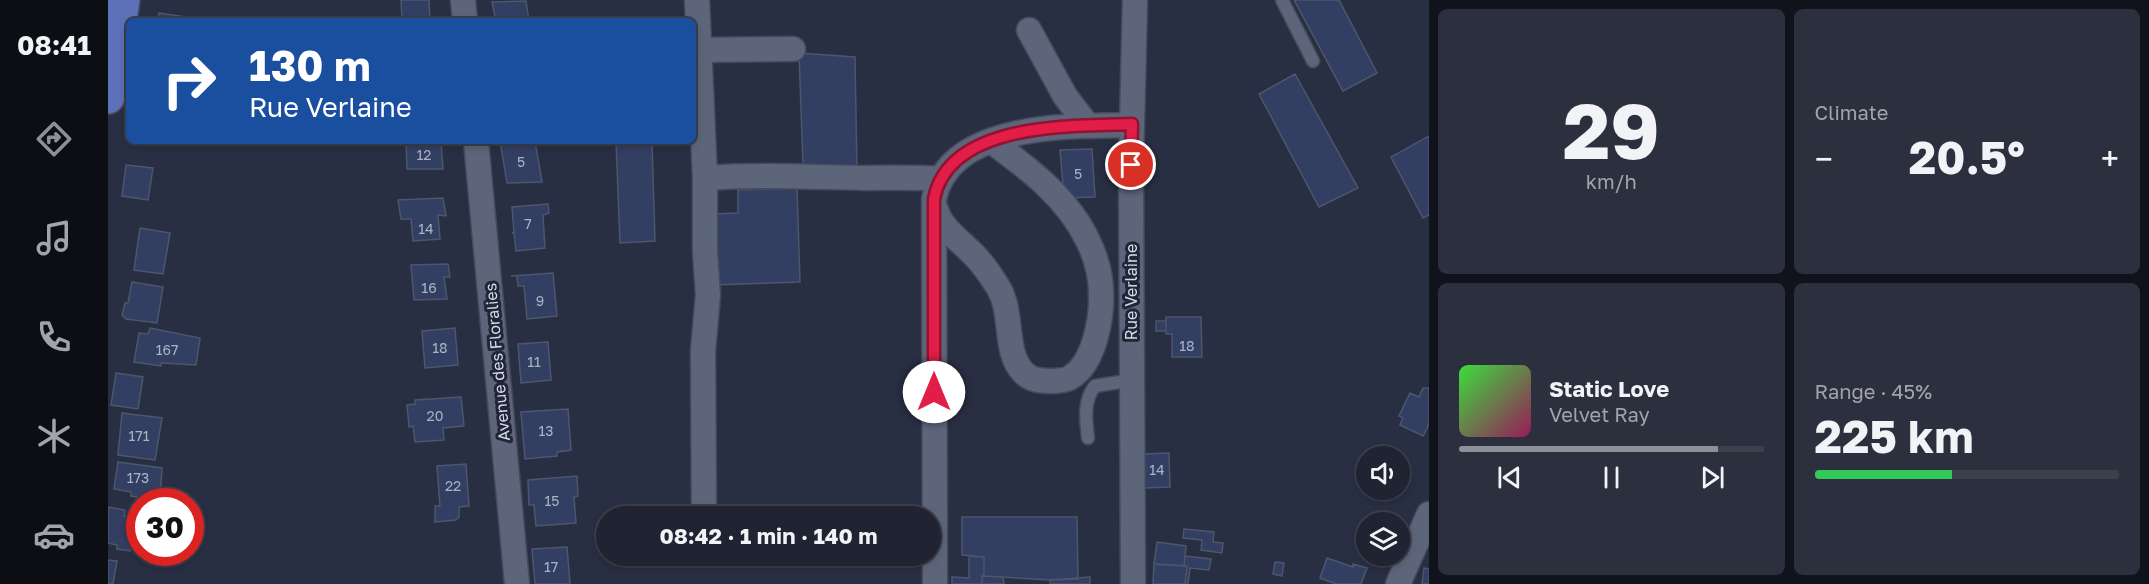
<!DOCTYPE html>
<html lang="en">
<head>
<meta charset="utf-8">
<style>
  :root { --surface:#1f2332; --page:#2c2f3e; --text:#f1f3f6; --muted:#a1a4ac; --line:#3c404d; --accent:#8c9099 }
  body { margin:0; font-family:"Golos Text",sans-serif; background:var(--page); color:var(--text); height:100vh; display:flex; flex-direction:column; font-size:22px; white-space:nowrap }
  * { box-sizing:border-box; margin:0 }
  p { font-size:20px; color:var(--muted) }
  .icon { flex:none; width:33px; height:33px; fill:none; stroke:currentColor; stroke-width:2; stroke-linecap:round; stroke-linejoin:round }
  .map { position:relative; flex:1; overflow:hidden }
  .details { display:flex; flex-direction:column; gap:9px; padding:9px; background:#11131c; width:720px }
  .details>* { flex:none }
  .banner { position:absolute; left:18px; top:18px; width:570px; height:126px; border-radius:9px; box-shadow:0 3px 9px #0003,0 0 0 2px var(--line); background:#1a4fa0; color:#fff; overflow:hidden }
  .fabs { position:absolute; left:1248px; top:446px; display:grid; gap:12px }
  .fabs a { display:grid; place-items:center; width:54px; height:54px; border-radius:50%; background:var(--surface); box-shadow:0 3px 9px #0003,0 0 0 2px var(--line); font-size:30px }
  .speed { position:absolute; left:18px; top:488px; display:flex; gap:12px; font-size:30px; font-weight:700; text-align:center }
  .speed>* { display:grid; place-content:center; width:78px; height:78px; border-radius:50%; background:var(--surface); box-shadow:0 3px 9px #0003,0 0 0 2px var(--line); line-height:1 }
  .speed .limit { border:9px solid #d22; background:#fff; color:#111 }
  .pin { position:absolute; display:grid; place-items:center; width:51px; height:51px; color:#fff; margin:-26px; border:3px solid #fff; border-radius:50%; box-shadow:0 2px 6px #0007 }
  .me { position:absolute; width:66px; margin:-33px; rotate:0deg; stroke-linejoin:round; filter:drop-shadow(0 0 4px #0008) }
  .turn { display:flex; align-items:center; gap:21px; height:126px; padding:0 24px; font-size:27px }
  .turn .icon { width:78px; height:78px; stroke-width:2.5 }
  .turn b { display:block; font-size:42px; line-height:51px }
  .big { font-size:45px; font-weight:700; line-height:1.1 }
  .details .card { flex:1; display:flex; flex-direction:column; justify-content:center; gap:9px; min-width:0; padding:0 21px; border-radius:9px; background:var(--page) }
  .details .dial { align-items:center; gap:0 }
  .dial b { font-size:78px; line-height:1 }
  .song { display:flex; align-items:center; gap:18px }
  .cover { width:72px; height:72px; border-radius:9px; background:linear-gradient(135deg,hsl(120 70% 55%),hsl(330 70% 35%)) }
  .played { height:6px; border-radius:3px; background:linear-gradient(90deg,var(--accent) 85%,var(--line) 85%) }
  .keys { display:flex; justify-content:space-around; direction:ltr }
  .heat { display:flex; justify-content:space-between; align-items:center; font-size:33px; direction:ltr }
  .charge { height:9px; border-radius:4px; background:linear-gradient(90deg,#34c759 45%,var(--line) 0) }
  .details .tiles { flex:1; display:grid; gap:9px; grid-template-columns:repeat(2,1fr) }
  .trip { position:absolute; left:488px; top:506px; width:345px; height:60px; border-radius:30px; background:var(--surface); box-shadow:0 3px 9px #0003,0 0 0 2px var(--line); font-weight:700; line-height:60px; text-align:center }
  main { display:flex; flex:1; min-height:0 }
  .dock { display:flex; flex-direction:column; width:108px; justify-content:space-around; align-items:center; background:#0c0e14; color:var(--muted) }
  .dock .icon { width:42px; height:42px }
  .dock .current { color:var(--accent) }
  .dock b { font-size:27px; color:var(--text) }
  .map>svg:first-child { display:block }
</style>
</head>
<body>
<main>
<nav class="dock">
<b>08:41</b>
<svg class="icon current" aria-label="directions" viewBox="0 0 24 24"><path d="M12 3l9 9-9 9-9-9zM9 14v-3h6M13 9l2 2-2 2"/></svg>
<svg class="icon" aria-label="music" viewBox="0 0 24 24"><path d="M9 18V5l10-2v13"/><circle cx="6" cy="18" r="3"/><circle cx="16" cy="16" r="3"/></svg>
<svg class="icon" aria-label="phone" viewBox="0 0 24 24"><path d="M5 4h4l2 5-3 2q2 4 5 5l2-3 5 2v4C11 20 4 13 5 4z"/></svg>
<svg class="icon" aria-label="climate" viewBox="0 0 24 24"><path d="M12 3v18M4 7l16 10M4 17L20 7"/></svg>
<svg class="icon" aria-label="car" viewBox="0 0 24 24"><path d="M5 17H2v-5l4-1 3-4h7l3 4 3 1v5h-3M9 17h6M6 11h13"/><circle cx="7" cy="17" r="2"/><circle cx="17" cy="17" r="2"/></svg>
</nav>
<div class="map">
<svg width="1321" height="584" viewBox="0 0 1321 584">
  <rect width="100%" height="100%" fill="#292f43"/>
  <path fill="#333e63" stroke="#4e566b" stroke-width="1.5" d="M293,0H321L322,21H282V19H294Z
    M1186,0H1231L1269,73L1235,91Z
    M418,1L421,21H388L384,2Z
    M51,13L79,17L78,21H49Z
    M691,53L747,57L749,172L695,166Z
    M1187,74L1250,188L1211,207L1151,94Z
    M1321,136V215L1315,218L1283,157Z
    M298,141H333L335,169H299Z
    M392,141H427L434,182L399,183Z
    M508,141H544L547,241L512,243Z
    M984,149L987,197L956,198L952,150Z
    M18,165L45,168L40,200L14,196Z
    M689,188L692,282L607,285L605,214L630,213V190Z
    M335,198L338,216L330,215L332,239L305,241L303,219H293L290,200Z
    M440,204L441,213L435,215L437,248L408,251L406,233H404L406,232L404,207Z
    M32,228L62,233L55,274L26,270Z
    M340,264L342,277H336L339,299L306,300L303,265Z
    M445,273L449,316L419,319L416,286H410L409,276H403Z
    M24,282L55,287L49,323L18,319L14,315L17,303H20Z
    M1058,317H1093L1094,357H1064V334H1058Z
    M1048,321H1058V331H1048Z
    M42,328L92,338L88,365L53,363V366L26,362L31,333L40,334Z
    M347,328L350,365L317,368L314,331Z
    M440,342L443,380L413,383L410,344Z
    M8,373L35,377L30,409L3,405Z
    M1315,388H1321V424L1315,436L1292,425L1295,418L1291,416L1302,393L1311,397Z
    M353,397L356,426L335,428L336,440L307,442L305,426L301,427L299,405L307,404V400Z
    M460,409L463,450L449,452V456L417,459L413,412Z
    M14,413L54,418L47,460L10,455Z
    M1061,453L1062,487L1037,488L1035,454Z
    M10,462L54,468L52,501L23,496V492L6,489Z
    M358,464L361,506L351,507V517L348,520L327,522V506H332L329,466Z
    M469,476L470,496L466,497L468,523L428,526L426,505H421L420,480Z
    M0,507L17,510L16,516L25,517L22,531L26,532L22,551L9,549V545L0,543Z
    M854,517H969L970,579L942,580L876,576V557L854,555Z
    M1076,529L1106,532L1105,542L1115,543L1114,553L1093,550L1094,540L1075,538Z
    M1049,542L1078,546L1076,566L1046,564Z
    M459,547L462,584H427L424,549Z
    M861,556L876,557V576H874V584H844V577L861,578Z
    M1077,556L1103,559L1101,570L1082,568L1080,584H1077L1079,566H1076Z
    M1219,558L1245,567V564L1259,568L1253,584H1228L1212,578Z
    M0,560L9,561L5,584H0Z
    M1167,562L1176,563L1174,576L1165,574Z
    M1046,564L1079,566L1077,584H1045Z
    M1316,568L1321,569V584H1314Z
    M874,576L895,577L896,584H874Z
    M982,577V584H942V580Z"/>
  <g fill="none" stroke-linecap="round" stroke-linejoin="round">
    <defs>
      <path id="lane" d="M1174,0L1205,61
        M980,438C978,421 975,400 987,386L1024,380"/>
      <path id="street" d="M355,0L357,21
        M589,0L597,178V251L600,295L595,351L596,516
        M921,30L957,96L980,126
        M591,50L685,49
        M368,141L409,584
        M597,178C651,174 704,177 758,178C783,178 807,177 832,179
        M826,205C829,212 831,220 836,225C843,235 853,242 862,251C873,261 882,274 890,287C906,312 895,353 916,373C924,381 935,381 946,381C952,380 958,381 963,377C986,363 994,319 993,294C993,277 988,257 980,241C960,198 920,168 883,141
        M827,584L826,199C841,122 963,126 1024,125
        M1025,584L1023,165L1027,0
        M1290,584L1321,514"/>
      <path id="primary" d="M0,97L15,0"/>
    </defs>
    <use href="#lane" stroke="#454a5a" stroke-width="15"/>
    <use href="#street" stroke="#454a5a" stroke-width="27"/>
    <use href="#primary" stroke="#454a5a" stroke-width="36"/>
    <use href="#lane" stroke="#5d657a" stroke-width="12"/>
    <use href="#street" stroke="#5d657a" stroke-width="24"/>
    <use href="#primary" stroke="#5e70b8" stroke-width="33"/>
  </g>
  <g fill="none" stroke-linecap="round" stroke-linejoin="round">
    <defs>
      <path id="route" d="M826,392V199C841,122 963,126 1024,124L1023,165"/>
    </defs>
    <use href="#route" stroke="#92132f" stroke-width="15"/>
    <use href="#route" stroke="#e11d48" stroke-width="10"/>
  </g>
  <g text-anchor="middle" stroke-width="6" stroke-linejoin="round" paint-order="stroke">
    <g font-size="14" fill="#acb3c5">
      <text x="316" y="160">12</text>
      <text x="413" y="167">5</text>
      <text x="970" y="179">5</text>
      <text x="420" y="229">7</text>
      <text x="318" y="234">14</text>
      <text x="321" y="293">16</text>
      <text x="432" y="306">9</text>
      <text x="1079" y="351">18</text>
      <text x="332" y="353">18</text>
      <text x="59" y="355">167</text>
      <text x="426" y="367">11</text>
      <text x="327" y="421">20</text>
      <text x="438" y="436">13</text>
      <text x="31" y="441">171</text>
      <text x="1049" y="475">14</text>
      <text x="30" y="483">173</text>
      <text x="345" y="491">22</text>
      <text x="444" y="506">15</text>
      <text x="443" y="572">17</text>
    </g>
    <g font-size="16" fill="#d5dae6" stroke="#202538">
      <text transform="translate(1023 292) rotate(-90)" y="6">Rue Verlaine</text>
      <text transform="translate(389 362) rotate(-95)" y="6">Avenue des Floralies</text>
    </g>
  </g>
</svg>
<div class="fabs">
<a><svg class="icon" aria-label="sound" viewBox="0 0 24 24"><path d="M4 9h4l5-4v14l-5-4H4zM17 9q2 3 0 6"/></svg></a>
<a><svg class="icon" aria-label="layers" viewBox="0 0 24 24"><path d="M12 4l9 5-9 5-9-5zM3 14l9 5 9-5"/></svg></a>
</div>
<div class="speed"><div class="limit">30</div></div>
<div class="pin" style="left:1023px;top:165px;background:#d93025"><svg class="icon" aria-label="arrive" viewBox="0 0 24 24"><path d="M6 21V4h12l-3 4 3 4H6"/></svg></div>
<svg class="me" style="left:826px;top:392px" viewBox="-20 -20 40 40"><circle r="19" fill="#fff"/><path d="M0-13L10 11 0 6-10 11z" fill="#e11d48"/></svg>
<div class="trip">08:42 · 1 min · 140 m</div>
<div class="banner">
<div class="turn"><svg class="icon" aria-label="right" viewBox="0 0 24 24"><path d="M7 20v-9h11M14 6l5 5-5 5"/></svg><div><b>130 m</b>Rue Verlaine</div></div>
</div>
</div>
<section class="details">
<div class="tiles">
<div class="card dial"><b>29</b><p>km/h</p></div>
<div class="card"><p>Climate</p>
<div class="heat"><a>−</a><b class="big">20.5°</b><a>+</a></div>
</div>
<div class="card">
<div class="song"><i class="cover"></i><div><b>Static Love</b><p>Velvet Ray</p></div></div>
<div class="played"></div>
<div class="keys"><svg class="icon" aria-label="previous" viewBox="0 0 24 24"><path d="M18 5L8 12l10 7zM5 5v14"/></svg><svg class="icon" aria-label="pause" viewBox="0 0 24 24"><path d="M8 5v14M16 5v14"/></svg><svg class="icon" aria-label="next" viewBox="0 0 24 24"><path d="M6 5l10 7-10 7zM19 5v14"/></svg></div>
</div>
<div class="card"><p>Range · 45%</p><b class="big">225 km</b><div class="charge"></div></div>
</div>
</section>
</main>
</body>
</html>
